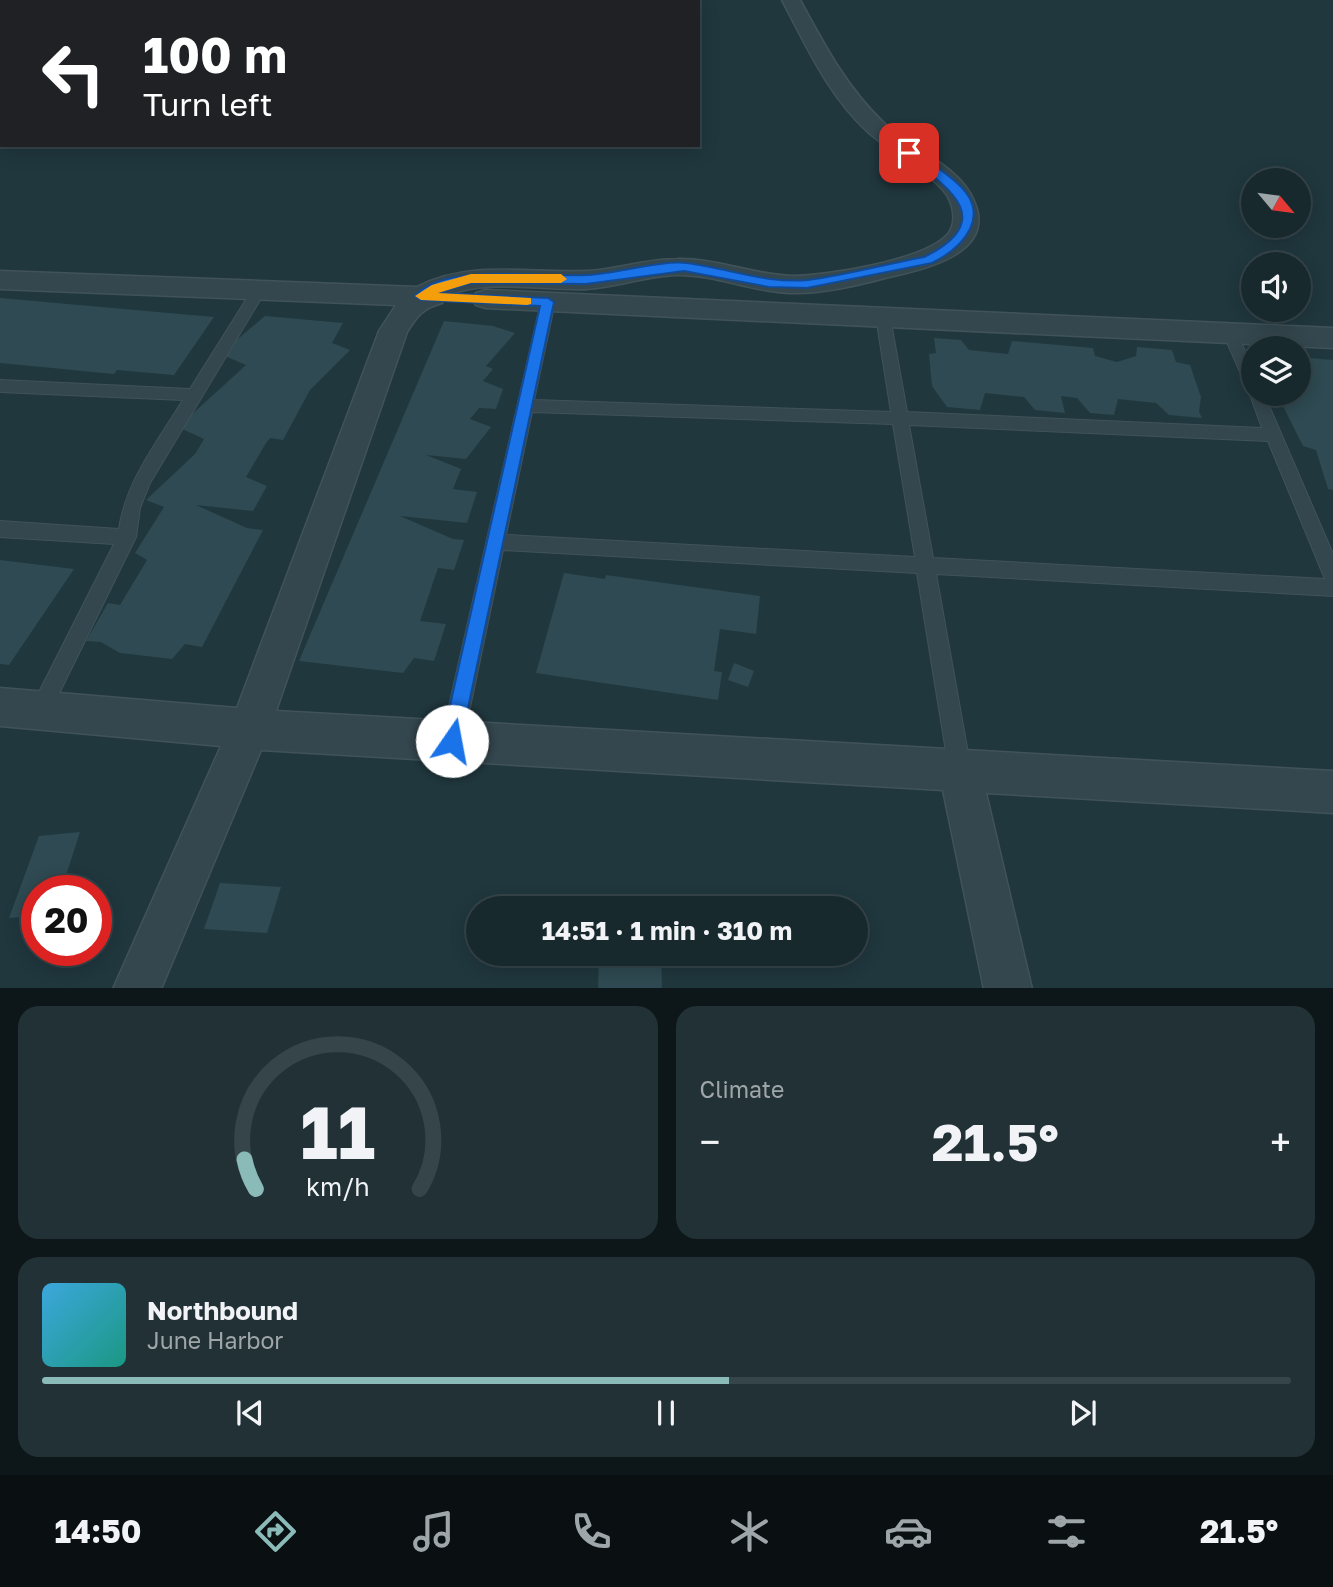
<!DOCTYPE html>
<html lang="en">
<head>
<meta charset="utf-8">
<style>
  :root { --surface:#18292e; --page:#213136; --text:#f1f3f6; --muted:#9fa6aa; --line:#36454a; --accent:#8bbbb9 }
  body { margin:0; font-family:"Golos Text",sans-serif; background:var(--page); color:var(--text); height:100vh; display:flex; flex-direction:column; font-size:26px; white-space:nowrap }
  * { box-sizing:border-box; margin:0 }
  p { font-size:23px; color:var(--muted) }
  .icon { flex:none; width:38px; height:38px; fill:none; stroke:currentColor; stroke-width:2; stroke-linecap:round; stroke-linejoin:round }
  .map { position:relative; height:988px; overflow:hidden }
  .panel { display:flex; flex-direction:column; gap:18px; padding:18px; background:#0d1719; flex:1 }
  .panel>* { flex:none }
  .hud { position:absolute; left:0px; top:0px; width:700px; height:147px; box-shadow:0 4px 18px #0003,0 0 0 2px var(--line); background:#202124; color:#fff; overflow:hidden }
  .needle { width:46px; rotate:119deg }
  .controls { position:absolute; left:1241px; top:168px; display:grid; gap:14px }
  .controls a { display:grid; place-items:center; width:70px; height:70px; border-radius:50%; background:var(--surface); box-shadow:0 4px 18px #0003,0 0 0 2px var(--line); font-size:35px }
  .speed { position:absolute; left:21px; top:875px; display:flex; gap:14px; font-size:35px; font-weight:700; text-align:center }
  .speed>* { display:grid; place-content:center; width:91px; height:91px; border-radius:50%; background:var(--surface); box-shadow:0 4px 18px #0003,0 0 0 2px var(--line); line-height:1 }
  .speed .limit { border:10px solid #d22; background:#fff; color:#111 }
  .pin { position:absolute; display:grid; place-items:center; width:60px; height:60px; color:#fff; margin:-30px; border-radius:14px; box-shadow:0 4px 10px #0006 }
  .me { position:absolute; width:77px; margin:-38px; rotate:12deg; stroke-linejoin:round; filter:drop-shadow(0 0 5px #0008) }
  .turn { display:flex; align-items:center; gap:24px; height:147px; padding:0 28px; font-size:32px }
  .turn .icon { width:91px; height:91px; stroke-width:2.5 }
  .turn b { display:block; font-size:49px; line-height:60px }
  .big { font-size:52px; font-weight:700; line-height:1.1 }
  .panel .tile { flex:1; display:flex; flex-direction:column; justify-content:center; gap:10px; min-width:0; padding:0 24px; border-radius:21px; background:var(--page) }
  .panel .dial { align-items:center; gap:0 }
  .dial svg { height:182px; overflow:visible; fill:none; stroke:var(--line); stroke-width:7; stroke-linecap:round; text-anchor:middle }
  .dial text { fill:var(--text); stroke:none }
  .song { display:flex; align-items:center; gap:21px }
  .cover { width:84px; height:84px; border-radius:10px; background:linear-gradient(135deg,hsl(200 70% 55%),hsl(170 70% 35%)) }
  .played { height:7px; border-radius:4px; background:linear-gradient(90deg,var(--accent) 55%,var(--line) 55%) }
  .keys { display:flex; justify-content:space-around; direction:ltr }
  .heat { display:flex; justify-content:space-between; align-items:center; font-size:38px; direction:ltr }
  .panel .tiles { flex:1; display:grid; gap:18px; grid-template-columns:1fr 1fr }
  .tile:last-child { grid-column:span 2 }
  .trip { position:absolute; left:466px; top:896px; width:402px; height:70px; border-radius:35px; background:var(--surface); box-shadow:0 4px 18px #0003,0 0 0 2px var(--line); font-weight:700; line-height:70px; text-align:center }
  .tab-bar { display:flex; height:112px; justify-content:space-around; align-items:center; background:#0a1012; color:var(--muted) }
  .tab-bar .icon { width:49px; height:49px }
  .tab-bar .current { color:var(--accent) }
  .tab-bar b { font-size:32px; color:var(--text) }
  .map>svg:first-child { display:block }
</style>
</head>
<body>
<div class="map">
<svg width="1333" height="989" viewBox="0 0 1333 989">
  <rect width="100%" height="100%" fill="#20373e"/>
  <path fill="#2f4a52" d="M0,298L214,317L174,375L117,370L114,374L0,363Z
    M265,316L343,323L332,343L350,350L310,390L283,440L270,438L266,443L246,477L267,486L253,511L196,505L247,528L263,530L202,647L185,644L172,659L120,653L101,642L86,641L108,603L120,605L147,560L135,553L164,507L146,500L195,454L204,439L178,427L246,365L220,354Z
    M444,321L493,326L515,333L486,366L493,369L483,381L503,389L496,409L479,408L470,419L491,427L466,459L426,455L461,469L453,489L477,492L467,523L400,516L453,539L464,540L454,570L438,568L420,621L446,624L434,661L414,658L403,673L299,661Z
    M934,338L961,340L969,350L1008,354L1012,341L1093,348L1095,356L1117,362L1136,356L1137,347L1172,350L1176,362L1190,365L1201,397L1199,412L1202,418L1169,415L1156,403L1118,399L1114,415L1090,413L1077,398L1061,396L1065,413L1035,410L1024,397L985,393L980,410L947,407L932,386L929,354L936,353Z
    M1298,357L1333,360V490L1328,489L1316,450L1303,446L1277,394H1298Z
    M0,560L74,569L9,665L0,664Z
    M564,573L605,579L606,575L760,596L756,634L720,629L714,671L722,672L718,700L536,673Z
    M734,663L754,671L748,687L728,680Z
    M80,832L61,891H37V916L9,918L39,836Z
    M220,883L281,887L267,933L204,929Z
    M599,954H661L662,989H598Z"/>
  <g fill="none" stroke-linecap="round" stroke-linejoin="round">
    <defs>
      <path id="lane" d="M259,285L266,290L150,483L140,508L136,537L47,718L40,721L33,718L30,711L33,704L114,544L0,537V521L119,529C126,481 158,441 183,400L0,392V380L190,389L254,287Z
        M548,297L555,302L534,400L891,412L876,317L883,312L890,317L907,412L1262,428L1249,392L1223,333L1225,329H1235L1253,369V394H1264L1333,554V596L936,574L971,770L968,778L960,781L952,778L949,770L917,573L503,550L463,741L460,749L452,752L444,749L441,741L541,302ZM532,412L893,424L915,557L506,535ZM909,425L1268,441L1325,579L933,558Z"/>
      <path id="street" d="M782,0H800C824,44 846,87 883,122C909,147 960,166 974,201C998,255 920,270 885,278C854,286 822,294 791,293C752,292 715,274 676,275C646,276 617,287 587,289C540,291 490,278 445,296L442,303C423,308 417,316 407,332L276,711L1333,771V813L986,793L1032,989H984L943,790L261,750L161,989H113L221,746L0,726V688L237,708L379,331L396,305L0,289V271L417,287C471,259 530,274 588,271C618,269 647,259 677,259C717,258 753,275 792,276C827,276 926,260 948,234C956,224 954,209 949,199C940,178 887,150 868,132C828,95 807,47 782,0Z
        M486,290L1333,328V348L486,308L476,305L472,299L476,293Z"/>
    </defs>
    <use href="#lane" stroke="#415359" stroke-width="2"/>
    <use href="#street" stroke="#415359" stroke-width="3"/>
    <use href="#lane" fill="#34474e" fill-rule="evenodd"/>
    <use href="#street" fill="#34474e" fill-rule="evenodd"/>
  </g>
  <path fill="#1a73e8" stroke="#114b97" stroke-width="2" d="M905,150H913C927,161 944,171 957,183C993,215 964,247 932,263L807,288L769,287L684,271L586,284L471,283L438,293L548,298L554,302L461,741L458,748L452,751L445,748L442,741L540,306L421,300L415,296C444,262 543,278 586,275C616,274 659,260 687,263C727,268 767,284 808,280C847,275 886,264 924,257C1000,220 947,186 905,155Z"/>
  <path fill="#f59e0b" d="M471,274H561L567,279L561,283H471L438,293L531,298V304L527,305L421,300L415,296L432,285Z"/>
</svg>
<div class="controls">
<a><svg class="needle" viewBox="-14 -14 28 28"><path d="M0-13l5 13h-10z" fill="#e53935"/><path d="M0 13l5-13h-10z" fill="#9fa6aa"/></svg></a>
<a><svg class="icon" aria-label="sound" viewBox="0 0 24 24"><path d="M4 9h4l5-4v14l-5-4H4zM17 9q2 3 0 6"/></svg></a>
<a><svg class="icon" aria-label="layers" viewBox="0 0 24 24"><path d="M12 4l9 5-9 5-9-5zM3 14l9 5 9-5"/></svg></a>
</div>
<div class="speed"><div class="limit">20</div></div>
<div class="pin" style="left:909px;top:153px;background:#d93025"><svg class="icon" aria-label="arrive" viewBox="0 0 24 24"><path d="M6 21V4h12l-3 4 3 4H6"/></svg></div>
<svg class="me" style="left:452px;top:741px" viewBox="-20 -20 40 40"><circle r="19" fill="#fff"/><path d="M0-13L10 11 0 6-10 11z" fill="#1a73e8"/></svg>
<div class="trip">14:51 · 1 min · 310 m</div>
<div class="hud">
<div class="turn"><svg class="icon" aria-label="left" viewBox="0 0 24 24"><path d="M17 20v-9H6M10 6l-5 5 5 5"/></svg><div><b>100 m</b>Turn left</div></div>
</div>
</div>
<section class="panel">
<div class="tiles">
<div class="tile dial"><svg viewBox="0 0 100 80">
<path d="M14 69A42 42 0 1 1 86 69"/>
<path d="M14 69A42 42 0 0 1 9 56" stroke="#8bbbb9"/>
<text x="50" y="56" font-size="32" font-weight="700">11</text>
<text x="50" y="72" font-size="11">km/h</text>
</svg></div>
<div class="tile"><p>Climate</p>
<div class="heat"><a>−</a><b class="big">21.5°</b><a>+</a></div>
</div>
<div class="tile">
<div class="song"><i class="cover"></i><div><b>Northbound</b><p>June Harbor</p></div></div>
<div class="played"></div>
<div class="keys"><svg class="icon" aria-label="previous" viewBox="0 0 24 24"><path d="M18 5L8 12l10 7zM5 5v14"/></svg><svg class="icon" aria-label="pause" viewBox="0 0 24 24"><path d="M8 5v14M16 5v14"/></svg><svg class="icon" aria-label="next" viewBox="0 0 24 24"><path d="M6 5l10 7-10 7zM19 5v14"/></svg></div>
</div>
</div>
</section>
<nav class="tab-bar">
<b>14:50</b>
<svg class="icon current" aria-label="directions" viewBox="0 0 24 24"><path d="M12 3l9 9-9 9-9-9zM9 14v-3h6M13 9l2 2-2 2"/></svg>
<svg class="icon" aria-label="music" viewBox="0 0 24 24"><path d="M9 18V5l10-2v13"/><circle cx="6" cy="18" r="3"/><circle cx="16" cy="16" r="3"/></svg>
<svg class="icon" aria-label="phone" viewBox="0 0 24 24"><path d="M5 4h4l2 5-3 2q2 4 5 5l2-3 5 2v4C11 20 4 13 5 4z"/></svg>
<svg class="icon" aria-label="climate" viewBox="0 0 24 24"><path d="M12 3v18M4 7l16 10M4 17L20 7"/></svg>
<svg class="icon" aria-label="car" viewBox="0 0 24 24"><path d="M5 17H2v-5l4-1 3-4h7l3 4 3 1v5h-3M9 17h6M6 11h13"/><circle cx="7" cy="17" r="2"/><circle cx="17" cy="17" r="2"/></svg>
<svg class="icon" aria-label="filters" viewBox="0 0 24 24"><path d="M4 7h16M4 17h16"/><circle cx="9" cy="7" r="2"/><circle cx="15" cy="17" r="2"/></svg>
<b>21.5°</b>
</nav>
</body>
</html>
